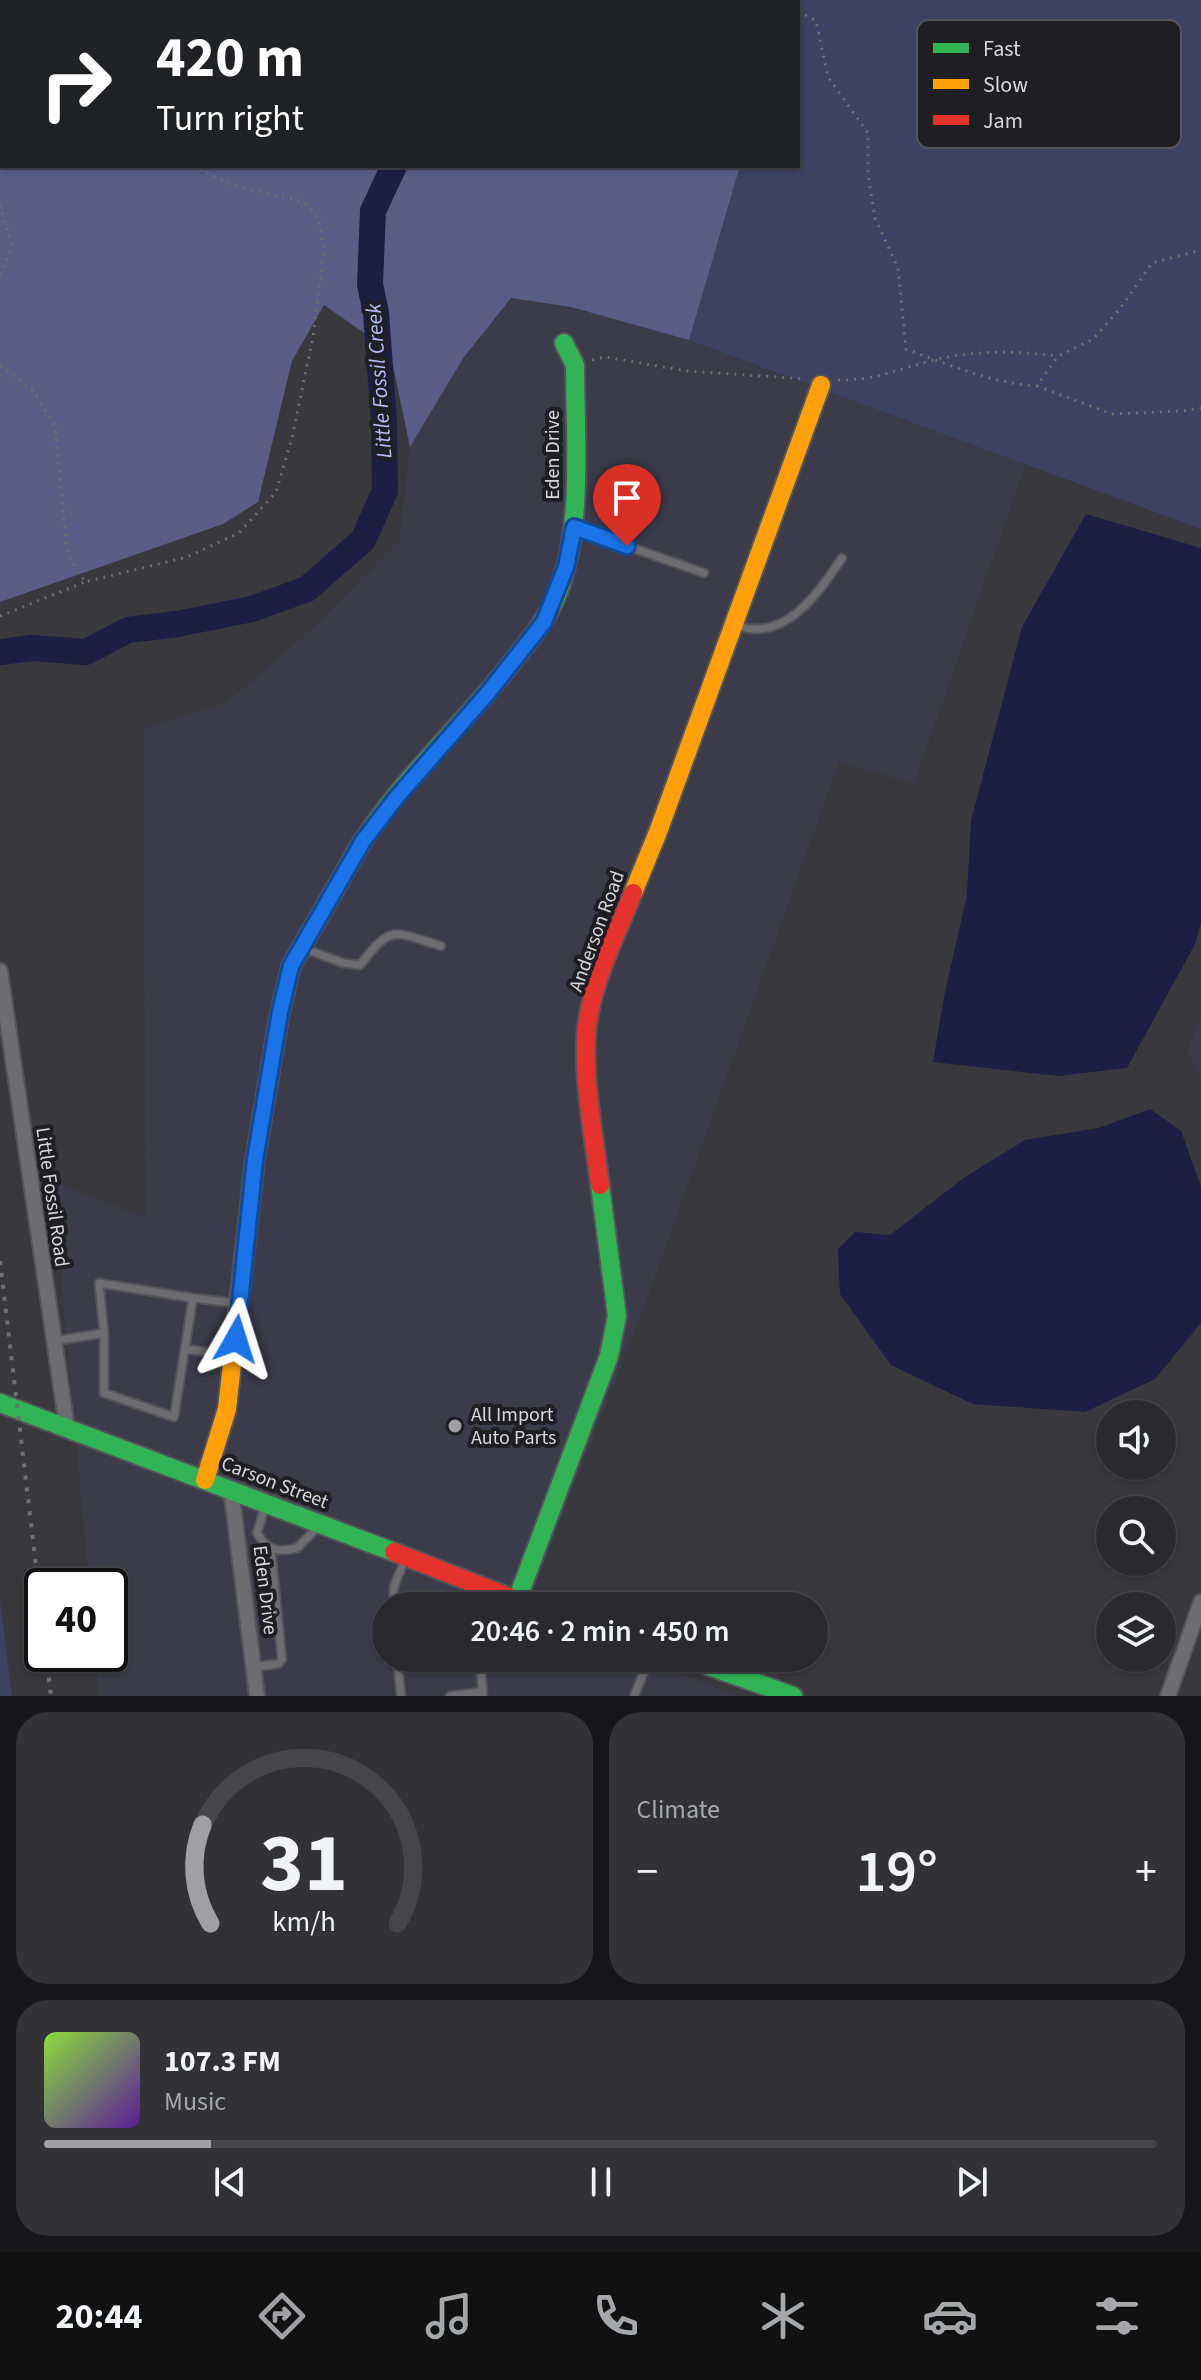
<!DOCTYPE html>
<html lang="en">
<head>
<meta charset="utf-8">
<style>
  :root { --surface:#2a2a2e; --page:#323236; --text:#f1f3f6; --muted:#a5a7aa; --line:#46464a; --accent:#9f9fa4 }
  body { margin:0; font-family:"Source Sans 3",sans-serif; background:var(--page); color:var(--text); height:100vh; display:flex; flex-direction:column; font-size:30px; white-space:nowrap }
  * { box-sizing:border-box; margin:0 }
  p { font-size:26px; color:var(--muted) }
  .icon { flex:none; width:44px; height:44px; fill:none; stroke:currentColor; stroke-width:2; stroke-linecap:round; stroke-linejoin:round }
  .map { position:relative; height:1696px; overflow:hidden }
  .side { display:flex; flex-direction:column; gap:16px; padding:16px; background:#171719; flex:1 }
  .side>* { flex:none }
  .banner { position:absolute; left:0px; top:0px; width:800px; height:168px; box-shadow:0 2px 6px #0004,0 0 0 2px var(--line); background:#202124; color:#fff; overflow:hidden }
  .fabs { position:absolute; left:1096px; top:1400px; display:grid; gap:16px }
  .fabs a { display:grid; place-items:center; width:80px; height:80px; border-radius:50%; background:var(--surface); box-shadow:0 2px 6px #0004,0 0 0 2px var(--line); font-size:40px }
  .speed { position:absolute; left:24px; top:1568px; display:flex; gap:16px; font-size:40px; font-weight:700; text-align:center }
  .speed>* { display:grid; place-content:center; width:104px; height:104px; border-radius:50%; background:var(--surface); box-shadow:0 2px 6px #0004,0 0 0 2px var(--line); line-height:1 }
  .speed .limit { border:4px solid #111; border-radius:12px; background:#fff; color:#111 }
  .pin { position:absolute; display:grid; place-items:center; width:68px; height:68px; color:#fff; margin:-82px -34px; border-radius:50% 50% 50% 0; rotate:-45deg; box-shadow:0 0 8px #0007 }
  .pin .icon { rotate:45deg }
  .me { position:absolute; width:88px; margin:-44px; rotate:6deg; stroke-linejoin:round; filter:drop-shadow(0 0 6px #0008) }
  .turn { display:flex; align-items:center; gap:28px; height:168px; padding:0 24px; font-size:36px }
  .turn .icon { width:104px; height:104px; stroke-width:2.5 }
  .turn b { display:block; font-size:56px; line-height:68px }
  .big { font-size:60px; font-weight:600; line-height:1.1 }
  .side .tile { flex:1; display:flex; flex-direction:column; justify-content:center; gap:12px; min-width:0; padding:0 28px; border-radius:32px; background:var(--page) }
  .side .dial { align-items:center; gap:0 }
  .dial svg { height:208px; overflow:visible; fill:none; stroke:var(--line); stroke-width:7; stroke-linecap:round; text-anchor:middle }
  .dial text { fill:var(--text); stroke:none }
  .song { display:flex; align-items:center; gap:24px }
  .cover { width:96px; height:96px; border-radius:12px; background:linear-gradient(135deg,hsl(90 70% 55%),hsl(270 70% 35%)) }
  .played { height:8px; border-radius:4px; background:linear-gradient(90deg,var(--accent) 15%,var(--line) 15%) }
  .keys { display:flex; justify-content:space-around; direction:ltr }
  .heat { display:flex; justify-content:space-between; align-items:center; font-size:44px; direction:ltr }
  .side .tiles { flex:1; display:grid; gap:16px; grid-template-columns:1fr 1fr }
  .tile:last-child { grid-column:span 2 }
  .trip { position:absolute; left:372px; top:1592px; width:456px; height:80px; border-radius:40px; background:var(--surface); box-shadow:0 2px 6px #0004,0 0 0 2px var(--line); font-weight:600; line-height:80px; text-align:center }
  .dock { display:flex; height:128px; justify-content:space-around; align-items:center; background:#111112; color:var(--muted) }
  .dock .icon { width:56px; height:56px }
  .dock .on { color:var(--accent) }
  .dock b { font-size:36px; color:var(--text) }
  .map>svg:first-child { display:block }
</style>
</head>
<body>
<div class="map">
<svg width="1201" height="1696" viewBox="0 0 1201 1696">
  <rect width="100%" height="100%" fill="#38383d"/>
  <path fill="#3b3b4a" d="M510,298L571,307L689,340L1026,464L914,784L839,762L646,1302L534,1589L507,1606H386V1658H599L648,1675L653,1663L738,1696H99L95,1654H110V1586H89L52,1181L145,1217L144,728L226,703L315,626L399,541L410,447L464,357Z
    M1201,1014V1080L1187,1052Z"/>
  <path fill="#3f4161" d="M554,0H1201V529L689,340L740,166H798V2Z
    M0,1600L12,1696H0Z"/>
  <path fill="#5b5d87" d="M0,0H25L2,2V166H740L689,340L571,307L511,298L464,357L410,447L390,351L324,305L292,361L258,502L223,524L0,602Z
    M359,0H554L557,2H358Z"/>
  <path fill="#1e1d43" d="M25,0H359L25,2Z
    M1086,514L1201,548V923L1195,944L1127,1068L1058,1076L933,1062L945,992L967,895L971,821L1022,627Z
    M1150,1109L1181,1131L1201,1187V1323L1155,1379L1085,1412L973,1404L891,1365L840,1294L838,1249L855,1232L890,1235L965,1177L1025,1140L1099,1128Z"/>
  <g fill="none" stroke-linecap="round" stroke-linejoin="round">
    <path stroke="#1e1d43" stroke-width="26" d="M0,652L32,648L86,652L128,630L177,624L252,609L307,589L363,540L385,491L384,421L376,313L370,284L373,211L394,166"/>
    <defs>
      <path id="lane" d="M576,528L704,573
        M738,626C786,642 819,592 842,558
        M303,948L343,963L360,965C392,923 394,932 441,946
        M193,1298L234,1303
        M54,1341L104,1333V1393L174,1417L193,1298L99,1283L104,1333
        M185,1349L230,1355
        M265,1507L257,1533C267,1550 277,1553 297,1548L317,1528
        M393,1606L394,1586L404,1562
        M478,1606V1590
        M397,1658L401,1696
        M480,1658L483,1696
        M253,1667L278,1664L282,1659L271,1550
        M450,1696L482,1692
        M634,1696L650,1658"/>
      <path id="street" d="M0,971L67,1428
        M231,1489L257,1696
        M1168,1696L1201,1602"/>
      <path id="fast" d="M355,854C394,787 461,727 510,665C527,643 546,622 557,595C584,527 575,437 575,365L564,343
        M0,1403L394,1552
        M517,1600L609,1356L617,1316L600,1185
        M687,1658L793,1696"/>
      <path id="slow" d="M633,893L658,832L821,385
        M205,1480L227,1409L255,1160L280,1012L291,966L355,854"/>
      <path id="jam" d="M600,1185C594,1137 584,1087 586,1039C588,989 615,938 633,893
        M394,1552L532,1606"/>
    </defs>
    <use href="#lane" stroke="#545459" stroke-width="11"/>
    <use href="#street" stroke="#545459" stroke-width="18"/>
    <use href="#fast" stroke="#545459" stroke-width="22"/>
    <use href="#slow" stroke="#545459" stroke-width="22"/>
    <use href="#jam" stroke="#545459" stroke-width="22"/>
    <path stroke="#6e6e72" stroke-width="3" stroke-dasharray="2 6" stroke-linecap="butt" d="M779,0L783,2
      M798,11L816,21L828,77L868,133V175L875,218L898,268L906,349C949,365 991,383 1037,386L1058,356L1093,339L1119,310L1152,263L1201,250
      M0,103L2,104
      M0,205L12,246L0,275
      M592,360L605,357L687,371L806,379
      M0,365L34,392L55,426L67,553L85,582L187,557L239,533L276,492L292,438L313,337L324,251L318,218L304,202L232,185L193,166
      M838,380C875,381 900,368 934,360C975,350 1017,351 1058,356
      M1037,386L1112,414L1182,411L1201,408
      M0,616L85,582"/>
    <use href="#lane" stroke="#6d6d71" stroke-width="7"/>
    <use href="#street" stroke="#6d6d71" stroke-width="14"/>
    <use href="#fast" stroke="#30b455" stroke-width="18"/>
    <use href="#slow" stroke="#ff9f0a" stroke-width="18"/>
    <use href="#jam" stroke="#e5322d" stroke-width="18"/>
    <path stroke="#6f6f74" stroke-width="4" stroke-dasharray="4 8" stroke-linecap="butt" d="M0,1261L42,1617
      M46,1654L51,1696"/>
  </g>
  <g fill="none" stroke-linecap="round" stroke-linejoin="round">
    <defs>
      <path id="route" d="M236,1339L255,1160L280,1012L291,966L363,841L396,798L487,694L544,622L566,567L574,527L627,546"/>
    </defs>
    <use href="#route" stroke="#114b97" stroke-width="20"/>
    <use href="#route" stroke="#1a73e8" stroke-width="14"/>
  </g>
  <circle fill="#9f9fa4" stroke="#1e1e23" stroke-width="3" cx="455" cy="1426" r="8"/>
  <g text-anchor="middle" stroke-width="8" stroke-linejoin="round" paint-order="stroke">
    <g font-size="20" fill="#d6d6dc" stroke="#1e1e23">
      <text transform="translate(552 455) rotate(-90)" y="7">Eden Drive</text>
      <text transform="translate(596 931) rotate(-70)" y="7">Anderson Road</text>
      <text transform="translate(53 1197) rotate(82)" y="7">Little Fossil Road</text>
      <text transform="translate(275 1482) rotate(21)" y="7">Carson Street</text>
      <text transform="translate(266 1590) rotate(83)" y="7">Eden Drive</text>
    </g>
    <g font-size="20" fill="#d6d6dc" stroke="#1e1e23" text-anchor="start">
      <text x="471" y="1421">All Import<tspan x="471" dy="23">Auto Parts</tspan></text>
    </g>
    <g font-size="22" font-style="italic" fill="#b7bcf8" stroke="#1e1e23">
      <text transform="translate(378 381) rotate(-94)" y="8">Little Fossil Creek</text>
    </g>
  </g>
  <rect x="917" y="20" width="264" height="128" rx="12" fill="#1e1e23" stroke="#55555a" stroke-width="2"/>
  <rect x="933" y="43" width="36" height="10" fill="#30b455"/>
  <rect x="933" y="79" width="36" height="10" fill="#ff9f0a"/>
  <rect x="933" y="115" width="36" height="10" fill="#e5322d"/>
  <g font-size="22" fill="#d6d6dc">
    <text x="983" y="56">Fast</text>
    <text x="983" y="92">Slow</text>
    <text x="983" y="128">Jam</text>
  </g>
</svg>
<div class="fabs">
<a><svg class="icon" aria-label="sound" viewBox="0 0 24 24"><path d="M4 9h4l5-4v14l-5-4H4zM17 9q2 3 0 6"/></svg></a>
<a><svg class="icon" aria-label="search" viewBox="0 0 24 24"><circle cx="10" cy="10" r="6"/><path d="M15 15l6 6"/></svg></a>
<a><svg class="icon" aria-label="layers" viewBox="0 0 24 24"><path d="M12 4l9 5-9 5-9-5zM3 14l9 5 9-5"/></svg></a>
</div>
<div class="speed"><div class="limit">40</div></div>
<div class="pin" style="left:627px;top:546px;background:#d93025"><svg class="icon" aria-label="arrive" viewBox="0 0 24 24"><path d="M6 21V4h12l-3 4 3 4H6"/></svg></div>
<svg class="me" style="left:236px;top:1339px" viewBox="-20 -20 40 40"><path d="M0-17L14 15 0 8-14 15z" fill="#1a73e8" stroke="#fff" stroke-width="4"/></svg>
<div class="trip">20:46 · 2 min · 450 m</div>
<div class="banner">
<div class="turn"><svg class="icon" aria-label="right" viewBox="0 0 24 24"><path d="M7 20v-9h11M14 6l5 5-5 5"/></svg><div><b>420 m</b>Turn right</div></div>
</div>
</div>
<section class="side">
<div class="tiles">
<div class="tile dial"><svg viewBox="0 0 100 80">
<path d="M14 69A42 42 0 1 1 86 69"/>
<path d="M14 69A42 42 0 0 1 11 31" stroke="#9f9fa4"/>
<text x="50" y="56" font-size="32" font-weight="700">31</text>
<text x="50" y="72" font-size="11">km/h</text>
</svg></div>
<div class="tile"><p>Climate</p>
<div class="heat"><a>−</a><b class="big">19°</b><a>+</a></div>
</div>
<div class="tile">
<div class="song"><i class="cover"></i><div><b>107.3 FM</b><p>Music</p></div></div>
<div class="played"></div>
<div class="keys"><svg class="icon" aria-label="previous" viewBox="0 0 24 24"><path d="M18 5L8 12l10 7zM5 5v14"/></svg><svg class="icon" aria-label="pause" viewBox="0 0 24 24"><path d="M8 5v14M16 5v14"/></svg><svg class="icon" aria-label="next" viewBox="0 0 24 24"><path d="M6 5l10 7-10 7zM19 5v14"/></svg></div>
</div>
</div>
</section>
<nav class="dock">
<b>20:44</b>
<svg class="icon on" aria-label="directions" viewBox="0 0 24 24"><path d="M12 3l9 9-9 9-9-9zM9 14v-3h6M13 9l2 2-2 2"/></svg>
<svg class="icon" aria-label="music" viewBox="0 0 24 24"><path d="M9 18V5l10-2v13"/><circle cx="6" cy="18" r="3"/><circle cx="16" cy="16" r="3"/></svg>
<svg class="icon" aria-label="phone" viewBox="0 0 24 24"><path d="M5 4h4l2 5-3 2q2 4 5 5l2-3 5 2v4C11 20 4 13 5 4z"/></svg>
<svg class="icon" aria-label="climate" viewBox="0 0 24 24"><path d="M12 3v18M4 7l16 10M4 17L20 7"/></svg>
<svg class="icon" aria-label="car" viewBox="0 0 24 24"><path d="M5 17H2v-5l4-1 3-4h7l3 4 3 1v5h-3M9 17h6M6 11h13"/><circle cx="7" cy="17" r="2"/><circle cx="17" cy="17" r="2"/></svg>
<svg class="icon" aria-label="filters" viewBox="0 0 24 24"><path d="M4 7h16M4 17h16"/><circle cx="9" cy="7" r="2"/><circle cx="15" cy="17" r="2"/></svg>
</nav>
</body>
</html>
